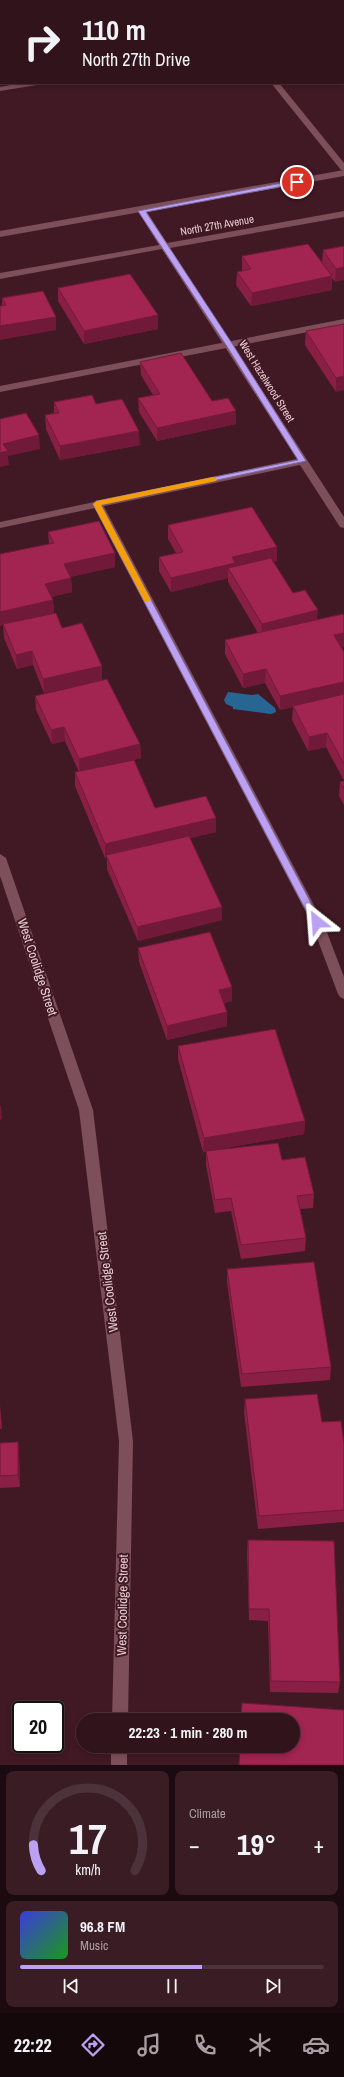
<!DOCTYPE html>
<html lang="en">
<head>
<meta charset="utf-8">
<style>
  :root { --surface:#31131b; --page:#391c24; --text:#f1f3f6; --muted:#a89ea3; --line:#4c323a; --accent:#bca0f2 }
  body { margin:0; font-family:"Archivo Narrow",sans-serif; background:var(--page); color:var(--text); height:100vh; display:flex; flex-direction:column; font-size:15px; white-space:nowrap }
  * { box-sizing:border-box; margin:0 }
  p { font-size:13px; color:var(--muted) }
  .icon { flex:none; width:22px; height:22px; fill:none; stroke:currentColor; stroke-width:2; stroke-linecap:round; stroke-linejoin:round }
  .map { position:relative; height:1765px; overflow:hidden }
  .details { display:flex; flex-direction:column; gap:6px; padding:6px; background:#1b0a0f; flex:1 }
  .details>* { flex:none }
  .banner { position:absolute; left:0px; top:0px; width:344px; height:84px; box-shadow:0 2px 6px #0003,0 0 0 1px var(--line); background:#31131b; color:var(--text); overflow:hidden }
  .speed { position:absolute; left:12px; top:1701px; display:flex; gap:8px; font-size:20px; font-weight:700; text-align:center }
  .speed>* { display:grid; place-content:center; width:52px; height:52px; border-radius:50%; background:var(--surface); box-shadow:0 2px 6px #0003,0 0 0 1px var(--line); line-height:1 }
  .speed .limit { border:2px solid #111; border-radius:6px; background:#fff; color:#111 }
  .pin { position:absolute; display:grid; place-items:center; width:34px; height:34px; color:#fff; margin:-17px; border:2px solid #fff; border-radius:50%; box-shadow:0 1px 4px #0007 }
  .me { position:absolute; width:44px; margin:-22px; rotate:332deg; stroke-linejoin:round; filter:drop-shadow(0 0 3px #0008) }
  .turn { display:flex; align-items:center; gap:14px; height:84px; padding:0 16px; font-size:18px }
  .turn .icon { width:52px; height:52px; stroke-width:2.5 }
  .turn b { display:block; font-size:28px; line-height:34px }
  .big { font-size:30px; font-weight:700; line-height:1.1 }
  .details .widget { flex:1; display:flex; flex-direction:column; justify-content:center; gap:6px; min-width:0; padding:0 14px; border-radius:8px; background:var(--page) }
  .details .dial { align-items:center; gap:0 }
  .dial svg { height:104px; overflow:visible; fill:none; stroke:var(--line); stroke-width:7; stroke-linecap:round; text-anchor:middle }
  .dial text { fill:var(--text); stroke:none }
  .song { display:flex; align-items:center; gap:12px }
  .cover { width:48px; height:48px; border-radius:6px; background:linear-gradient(135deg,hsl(240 70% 55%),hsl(120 70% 35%)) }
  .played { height:4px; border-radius:2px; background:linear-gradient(90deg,var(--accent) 60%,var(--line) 60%) }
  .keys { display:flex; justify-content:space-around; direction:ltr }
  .heat { display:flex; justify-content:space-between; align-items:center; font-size:22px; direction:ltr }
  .details .tiles { flex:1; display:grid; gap:6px; grid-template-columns:1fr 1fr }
  .widget:last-child { grid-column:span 2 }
  .trip { position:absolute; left:76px; top:1713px; width:224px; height:40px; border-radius:20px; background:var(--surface); box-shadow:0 2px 6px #0003,0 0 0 1px var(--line); font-weight:700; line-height:40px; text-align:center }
  .dock { display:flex; height:64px; justify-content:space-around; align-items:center; background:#14080b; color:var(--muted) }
  .dock .icon { width:28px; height:28px }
  .dock .active { color:var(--accent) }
  .dock b { font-size:18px; color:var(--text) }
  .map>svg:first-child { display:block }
</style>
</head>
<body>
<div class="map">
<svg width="344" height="1765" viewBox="0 0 344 1765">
  <rect width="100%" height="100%" fill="#411924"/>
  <path fill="#276593" d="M228,692L252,695L258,694L275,708L276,712L271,714L233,709V707L226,704L224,700Z"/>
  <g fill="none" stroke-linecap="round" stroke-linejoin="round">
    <path fill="#7d4f5a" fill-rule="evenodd" d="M46,0H55L45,1Z
      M0,47H1V51H0Z
      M22,83H41L37,85L0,91V87Z
      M344,319V325L0,392V386Z
      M97,500L102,503L323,922L344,977V999L340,997L338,994L311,922L92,503Z"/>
    <path fill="#7d4f5a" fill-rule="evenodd" d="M204,0H212L213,1H205Z
      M271,83H279L344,163V170H341Z
      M142,208L145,209L167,243L344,211V217L170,248L344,517V528L340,527L300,465L0,528V522L297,459L162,249L0,279V273L159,245L138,211Z
      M0,854L6,858L93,1110L133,1441L128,1720H112L119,1441L79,1110L0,876Z
      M111,1746H127V1765H111Z"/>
    <path fill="#7d4f5a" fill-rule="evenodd" d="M344,170V176L0,237V231Z"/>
  </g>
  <path fill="#8a1f46" d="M343,9H344V45L343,44Z
    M344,246L335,282L332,278V290L251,306L236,285L237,272L242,271V256L322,263L323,250Z
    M58,288L158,315V329L84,344L58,301Z
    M2,298L56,330L2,306Z
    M344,324L336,392L305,345L306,331Z
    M140,362L212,401L236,424L157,441L139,412L138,398L153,395L141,375Z
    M54,402L96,404L140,445L60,460L46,429L45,415L54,413Z
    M168,525L277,561L273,562L293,593L317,620L344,616V647H341L344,652V779H343L326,747L308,751L292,720L293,707L280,710L265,683L243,688L225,654V640L258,633L228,582V578L171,592L159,571V557L176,553L168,539Z
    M48,532L115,567L70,577L71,578L72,592L51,597L53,600L54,613L62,628L102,666V680L44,693L33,665L17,669L4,638L3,625L0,626V554L49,544Z
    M35,696L140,744L141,758L134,760L155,808L216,832L190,838L222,920L138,941L107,869V858H105L75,786V772H79L65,741L52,744L36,710Z
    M344,781V805L339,796L340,782Z
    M138,948L232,987V1001L224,1003L227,1026L167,1040L139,962Z
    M178,1046L305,1121L304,1134L203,1152L178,1059Z
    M206,1151L282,1160L314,1194L313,1208L300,1209L306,1238L305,1251L241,1259L231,1211L215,1213L206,1165Z
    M227,1269L331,1367L330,1380L241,1387L227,1282Z
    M245,1399L322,1422L344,1444V1522L258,1529L244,1412Z
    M0,1405L2,1429H0Z
    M18,1442L19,1454L20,1487L0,1488V1443Z
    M248,1540L340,1682L338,1693L270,1692L268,1621L249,1620L247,1552Z"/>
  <path fill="#711939" d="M344,267V280L335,282L336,269Z
    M332,276V290L251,306L252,293Z
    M158,315V329L84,344V331Z
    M56,317V330L0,340V326Z
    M344,376V390L336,392V378Z
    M236,411V424L157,441V428Z
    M139,431L140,445L60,460V446Z
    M39,435L40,449L8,456L9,465L0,467V453L3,444Z
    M277,547V561L235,571L228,568V578L171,592V578L232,557Z
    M115,553V567L65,578L64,564Z
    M71,578L72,592L46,598L45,584Z
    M53,600L54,614L3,624V625L0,626V612Z
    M318,610L317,624L261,637L262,624Z
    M344,633V647L333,649L334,635Z
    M32,651L33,665L17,669L16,655Z
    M102,666V680L44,693L43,679Z
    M266,669L265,683L243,688V674Z
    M344,682V696L293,706V707L280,710V696Z
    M64,727L65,741L52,744L51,730Z
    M327,733L326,747L308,751L309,737Z
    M140,744L141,758L80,773L79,759Z
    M216,818V832L107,857L106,855L107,858H105V844Z
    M222,907V920L138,941L137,927Z
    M232,987V1001L219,1004V990Z
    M227,1012V1026L167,1040V1026Z
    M0,1106H1L2,1119L0,1120Z
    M305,1121L304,1134L203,1152L204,1138Z
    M18,1442L19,1454L20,1487L18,1475Z"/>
  <path fill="#a12451" stroke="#711939" d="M343,9H344V30L343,29Z
    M308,244L332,276L252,293L237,272L251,269L242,256Z
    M344,246V267L336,269L323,250Z
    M130,274L158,315L84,331L58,288Z
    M43,291L56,317L0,326V306L6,305L2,298Z
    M344,324V376L336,378L306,331Z
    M181,353L212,401L228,398L236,411L157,428L138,398L160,394L140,362Z
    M92,395L96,404L122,399L139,431L60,446L45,415L59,413L54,402Z
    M26,413L39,435L3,444L8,451L0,453V419Z
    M252,507L277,547L232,557L235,563L171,578L159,557L183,552L168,525Z
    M99,521L115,553L64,564L71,578L45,584L53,600L0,612V554L54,543L48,532Z
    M271,558L293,593L305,590L318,610L262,624L228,568Z
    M56,613L62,628L82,623L102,666L43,679L32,651L16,655L3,624Z
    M343,614L344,616V633L334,635L344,652V682L280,696L266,669L243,674L225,640Z
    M107,679L140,744L79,759L64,727L51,730L35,696Z
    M344,694V764L327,733L309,737L293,706Z
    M134,760L155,808L206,796L216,818L105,844L75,772Z
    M344,781V789L340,782Z
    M189,836L222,907L137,927L106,855Z
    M210,932L232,987L219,990L227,1012L167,1026L138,948Z
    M275,1029L305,1121L204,1138L178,1046Z
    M278,1143L282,1160L305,1157L314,1194L297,1196L306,1238L241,1245L231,1198L215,1200L206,1151Z
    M314,1262L331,1367L242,1374L227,1269Z
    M317,1394L322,1422L341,1421L344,1444V1510L259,1516L245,1399Z
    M18,1442V1475L0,1476V1443Z
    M248,1540L334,1541L340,1682L271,1681L269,1609H249Z
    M242,1703L344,1710V1765H239L240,1746H293V1720H241Z"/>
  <path fill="#bca0f2" stroke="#7a689d" d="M297,180L300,181V183L146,212L233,345L306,461L101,505L321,922L317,925L312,922L93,504L97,501L298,460L226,345L138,211Z"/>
  <path fill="#f59e0b" d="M213,477L217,479L216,481L101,505L151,600L147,602H145L93,504L97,501Z"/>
  <g text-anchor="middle" stroke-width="4" stroke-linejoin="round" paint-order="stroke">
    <g font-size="11" fill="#e5cacf" stroke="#411924">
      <text transform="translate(217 225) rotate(-10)" y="4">North 27th Avenue</text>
      <text transform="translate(267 381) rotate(58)" y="4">West Hazelwood Street</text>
    </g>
    <g font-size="13" fill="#e5cacf" stroke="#411924">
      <text transform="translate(38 967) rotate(72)" y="5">West Coolidge Street</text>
      <text transform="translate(107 1282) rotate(-97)" y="5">West Coolidge Street</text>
      <text transform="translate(122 1605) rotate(-89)" y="5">West Coolidge Street</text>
    </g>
  </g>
</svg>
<div class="speed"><div class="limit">20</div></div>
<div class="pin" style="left:297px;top:182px;background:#d93025"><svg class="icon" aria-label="arrive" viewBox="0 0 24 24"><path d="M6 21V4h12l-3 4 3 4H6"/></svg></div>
<svg class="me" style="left:317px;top:922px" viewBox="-20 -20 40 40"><path d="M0-17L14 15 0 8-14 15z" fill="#bca0f2" stroke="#fff" stroke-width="4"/></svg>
<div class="trip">22:23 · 1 min · 280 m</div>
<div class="banner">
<div class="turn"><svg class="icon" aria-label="right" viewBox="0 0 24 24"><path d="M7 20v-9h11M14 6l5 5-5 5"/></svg><div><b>110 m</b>North 27th Drive</div></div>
</div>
</div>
<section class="details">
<div class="tiles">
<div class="widget dial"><svg viewBox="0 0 100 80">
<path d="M14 69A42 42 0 1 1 86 69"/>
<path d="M14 69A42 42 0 0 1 8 49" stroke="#bca0f2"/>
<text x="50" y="56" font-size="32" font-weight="700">17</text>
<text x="50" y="72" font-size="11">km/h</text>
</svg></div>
<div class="widget"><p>Climate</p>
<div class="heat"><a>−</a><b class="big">19°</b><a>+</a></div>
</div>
<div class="widget">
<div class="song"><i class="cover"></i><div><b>96.8 FM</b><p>Music</p></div></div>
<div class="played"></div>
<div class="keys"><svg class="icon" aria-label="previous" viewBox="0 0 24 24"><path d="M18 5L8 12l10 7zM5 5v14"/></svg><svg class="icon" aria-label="pause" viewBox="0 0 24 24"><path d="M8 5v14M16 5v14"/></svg><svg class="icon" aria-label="next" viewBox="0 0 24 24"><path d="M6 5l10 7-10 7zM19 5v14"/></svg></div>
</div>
</div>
</section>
<nav class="dock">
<b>22:22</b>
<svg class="icon active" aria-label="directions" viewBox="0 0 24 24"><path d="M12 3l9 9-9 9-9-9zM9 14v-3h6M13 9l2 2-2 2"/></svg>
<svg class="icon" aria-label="music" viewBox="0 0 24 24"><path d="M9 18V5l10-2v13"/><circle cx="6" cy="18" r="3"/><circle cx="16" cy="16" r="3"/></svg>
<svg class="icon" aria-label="phone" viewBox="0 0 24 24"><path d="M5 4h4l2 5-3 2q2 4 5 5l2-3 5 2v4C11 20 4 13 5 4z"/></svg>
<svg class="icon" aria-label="climate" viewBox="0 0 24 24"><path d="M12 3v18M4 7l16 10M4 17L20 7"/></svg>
<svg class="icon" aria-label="car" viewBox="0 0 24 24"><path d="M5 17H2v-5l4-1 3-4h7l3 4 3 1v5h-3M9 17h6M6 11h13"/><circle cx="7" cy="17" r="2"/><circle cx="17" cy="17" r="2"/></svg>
</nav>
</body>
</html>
